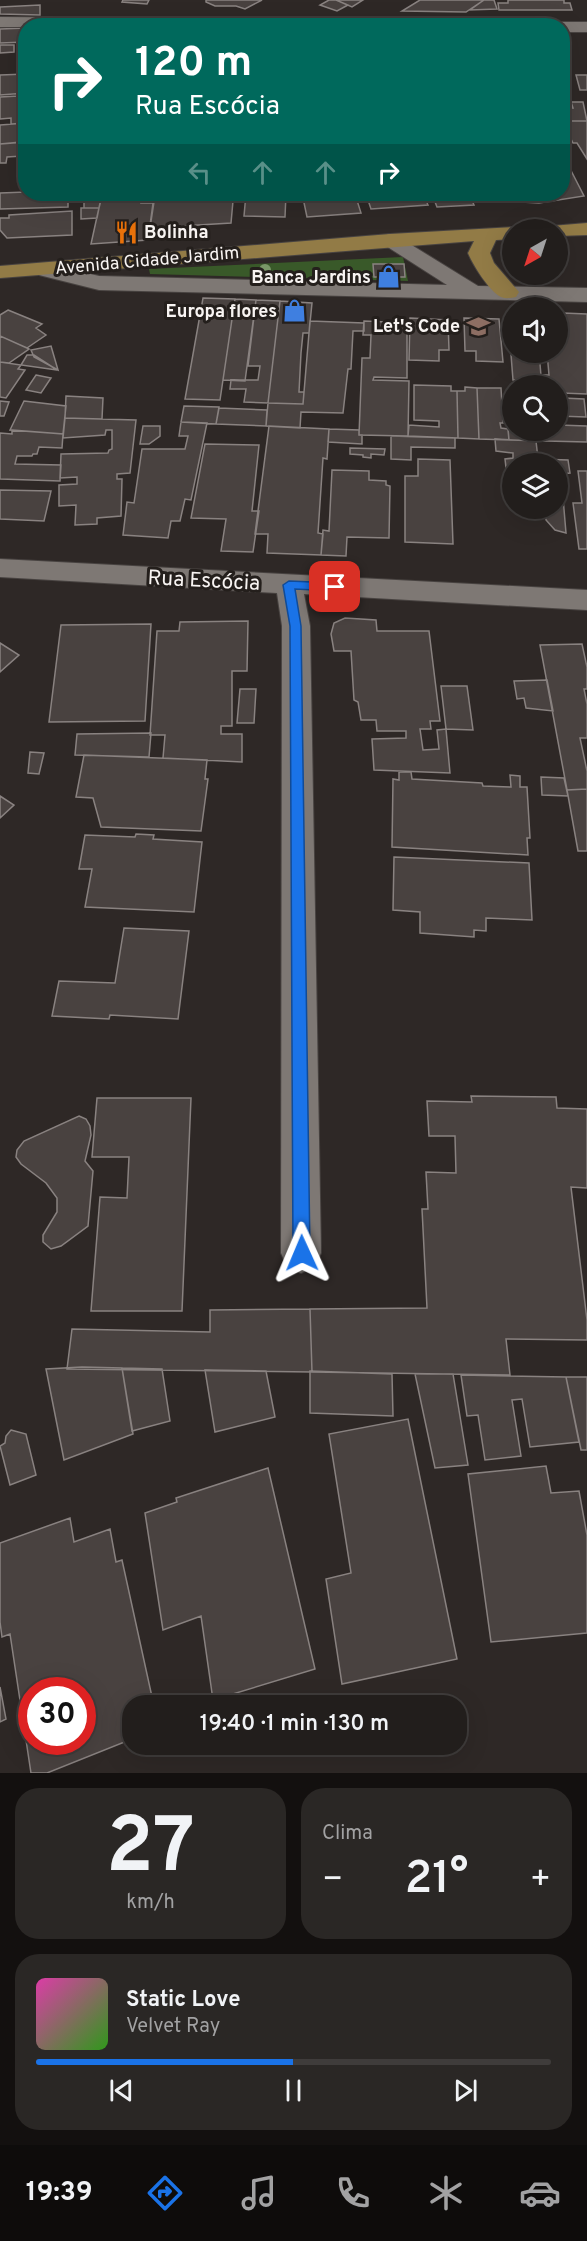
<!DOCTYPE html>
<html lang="pt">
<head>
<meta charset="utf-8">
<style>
  :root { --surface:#221e1c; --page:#2a2725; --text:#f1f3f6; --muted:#a2a2a3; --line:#3f3c3b; --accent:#1a73e8 }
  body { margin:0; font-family:Overpass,sans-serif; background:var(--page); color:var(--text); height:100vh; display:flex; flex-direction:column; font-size:22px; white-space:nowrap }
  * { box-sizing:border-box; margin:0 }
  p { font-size:20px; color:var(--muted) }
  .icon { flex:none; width:33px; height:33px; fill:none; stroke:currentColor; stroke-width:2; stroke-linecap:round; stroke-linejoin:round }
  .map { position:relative; height:1773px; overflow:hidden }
  .sheet { display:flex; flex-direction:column; gap:15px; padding:15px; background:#13100f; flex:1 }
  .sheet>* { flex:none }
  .top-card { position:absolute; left:18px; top:18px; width:552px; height:183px; border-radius:24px; box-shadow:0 6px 24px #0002,0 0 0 2px var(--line); background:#00695c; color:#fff; overflow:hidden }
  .needle { width:39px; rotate:219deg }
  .controls { position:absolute; left:502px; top:219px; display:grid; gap:12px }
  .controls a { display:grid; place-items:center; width:66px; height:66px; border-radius:50%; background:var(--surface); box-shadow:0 6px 24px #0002,0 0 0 2px var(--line); font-size:30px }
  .speed { position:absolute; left:18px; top:1677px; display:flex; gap:12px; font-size:30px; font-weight:700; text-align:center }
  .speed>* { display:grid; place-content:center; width:78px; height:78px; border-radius:50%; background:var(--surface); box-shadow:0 6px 24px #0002,0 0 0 2px var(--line); line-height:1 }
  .speed .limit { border:9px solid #d22; background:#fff; color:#111 }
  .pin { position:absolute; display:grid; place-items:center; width:51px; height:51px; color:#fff; margin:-26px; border-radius:12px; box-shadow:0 3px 9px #0006 }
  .me { position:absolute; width:66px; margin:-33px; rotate:359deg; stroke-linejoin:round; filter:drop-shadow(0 0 4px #0008) }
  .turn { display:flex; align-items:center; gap:21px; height:126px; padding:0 18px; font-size:27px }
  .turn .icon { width:78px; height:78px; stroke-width:2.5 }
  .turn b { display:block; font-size:42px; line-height:51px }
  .lanes { display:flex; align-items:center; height:57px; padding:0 18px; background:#0003; justify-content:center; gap:30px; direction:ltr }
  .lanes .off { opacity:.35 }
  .big { font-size:45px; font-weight:600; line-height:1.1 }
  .sheet .tile { flex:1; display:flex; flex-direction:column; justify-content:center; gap:9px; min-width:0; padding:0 21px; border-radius:24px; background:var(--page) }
  .sheet .dial { align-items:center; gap:0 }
  .dial b { font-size:78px; line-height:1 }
  .song { display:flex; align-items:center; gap:18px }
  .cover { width:72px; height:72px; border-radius:9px; background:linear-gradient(135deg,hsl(320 70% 55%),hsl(110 70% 35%)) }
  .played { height:6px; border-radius:3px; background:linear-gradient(90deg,var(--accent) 50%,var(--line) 50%) }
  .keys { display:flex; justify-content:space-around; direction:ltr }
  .heat { display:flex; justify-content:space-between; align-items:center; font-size:33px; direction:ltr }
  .sheet .tiles { flex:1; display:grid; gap:15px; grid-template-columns:1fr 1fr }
  .tile:last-child { grid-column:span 2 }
  .trip { position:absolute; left:122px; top:1695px; width:345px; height:60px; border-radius:24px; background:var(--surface); box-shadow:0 6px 24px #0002,0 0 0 2px var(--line); font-weight:600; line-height:60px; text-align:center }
  .tabs { display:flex; height:96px; justify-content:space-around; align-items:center; background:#0e0c0b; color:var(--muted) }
  .tabs .icon { width:42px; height:42px }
  .tabs .active { color:var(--accent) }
  .tabs b { font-size:27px; color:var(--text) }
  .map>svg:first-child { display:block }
</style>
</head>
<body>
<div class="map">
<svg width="587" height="1773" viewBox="0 0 587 1773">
  <rect width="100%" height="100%" fill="#2e2826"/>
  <path fill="#395929" d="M403,257L408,281L150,274L149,269Z"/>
  <path fill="#494240" stroke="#898280" stroke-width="1.5" fill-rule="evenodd" d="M123,0H149L147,4L122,2Z
    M206,0H262L245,9L236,6H215L206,2Z
    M329,0H336L348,5L337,11L320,5Z
    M336,0H363L352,7Z
    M420,0H484L466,12L402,11Z
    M484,0H494L497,9L470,10Z
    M508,0H564V3H570L572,10H499L498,3H508Z
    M40,5V15L0,14V7Z
    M26,28V42L0,43V29Z
    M0,45H14V52L0,53Z
    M26,74V93L0,95V75Z
    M576,75H587V90H580Z
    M26,93V123L11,124V118L0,119V97L18,96V94Z
    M571,102H583L587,121H562V108H573Z
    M562,121H587V159L577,143H573Z
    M26,123V142L0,144V125Z
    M20,142V154L26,153V162H22V156L7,157L6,163H0V144Z
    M562,153L584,196L539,203L501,201L497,194H562Z
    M26,192V194H68V207L0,209V193Z
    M102,194H143L141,203H153L148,240L91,244Z
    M161,194H229V201H233L231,223L150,228L154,202H159Z
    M246,194H286L285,217L244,216Z
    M308,194H355L361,213L307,217L303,198H309Z
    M366,194H423L428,205L371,209Z
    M432,194H469L474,205L437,207Z
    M102,196L99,208H84V197Z
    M81,208H99L97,218L81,219Z
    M72,211V235L7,238L0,230V218H9V215Z
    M373,264H404L405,277H374Z
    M203,298L235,299L220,400L185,399Z
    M235,299L256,300L245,381L223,380Z
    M256,300L280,301L268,403L244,402L246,389H230L231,380H258L260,366H248Z
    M280,301L312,303L309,333H303L301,353L299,392H304L303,404L268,403Z
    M8,310L42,324L36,328L46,335L27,348L0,336V315Z
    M563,313L587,314V394L562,393L563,398L584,399L586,417L558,416V386H542L541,375H549L547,352H558V333L566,334Z
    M410,318L448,320L449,350H439V361L409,360Z
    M464,318L499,319L503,362L476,361V351H465Z
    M310,321L364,323V331H353L351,369H348L343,413L301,412L300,428L266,426L268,403L303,404Z
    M364,321L410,323V330H407V378L374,377L373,380L409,381L408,436L359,435L362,358H370L371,335H363Z
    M509,329H513V352H539L541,376H529L530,380H513Z
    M0,336L27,348L29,349L9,363L0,362Z
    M51,346L58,370L34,357L31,350Z
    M27,355H34L57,370L21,365Z
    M0,362L21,365L18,369L25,370L6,398L0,397Z
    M36,375L51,378L41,393L26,390Z
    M414,385L451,386V391H457L458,438L408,436L409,425L439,427V421L414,420Z
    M465,387L477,388L479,439L458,438L457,391H465Z
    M477,388H501L503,423H500L501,428L508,429L509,440L479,439Z
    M66,396L103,398L102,419L65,418Z
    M0,401L9,402L4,416H0Z
    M24,401L66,406L63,434L10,430Z
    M184,406L219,407L216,424L181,422Z
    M219,408L267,410L266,426L216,424Z
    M65,418L136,420L130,473L117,474V479H122L121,516L97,518V524L75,525L76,505L59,506V485L77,484V477L60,478L61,454L108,453L109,450L112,449V430H106L105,435L63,438Z
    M181,422L207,423L191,500L185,499L180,521H171L168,538L123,535L127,502L134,503L142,449H185L188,436H179Z
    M558,425L587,426V442L546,441L545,430H558Z
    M143,426H160V436L149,444H140Z
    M269,426L329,429L327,459L323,458L318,533L323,534L321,555L267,553L268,534H255Z
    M329,429L359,430V435H362V444L328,442Z
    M12,430L63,434L62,448L39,447L37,454H33L32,456H17L15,464L61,465L60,481L0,479V433L12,434Z
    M508,430H545L546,441L509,440Z
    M391,436L455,438V448L411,447V460L391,459Z
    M495,439L536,441L538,459L568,460L570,473L561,474L566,533L555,530L546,520L545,508H558V464H513V503H510L505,459L513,458V453L496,451Z
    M205,444L259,445L252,511H259L253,552L221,551L226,519L191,518Z
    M350,448L385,449L384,455L371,454V458L363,457V455L350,454Z
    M418,459L450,460L453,544L405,542V476H418Z
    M332,470L369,471V480L386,481V485L390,486L389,538L347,537L346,556L321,555L323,530L329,531Z
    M578,471H587V549H579L573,503H582Z
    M0,490L51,491L44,521L0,519Z
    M345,618L376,620L377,631H429L440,721H430L431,729H420L423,750L439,749L437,730L446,729L450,773L374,770L372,739L406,738V731H377L376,720H361L358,702L354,700L351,651H334L331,634L334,623Z
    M248,621L247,671H232V726H221V734H242V762L163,758L165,735H150L157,631H179L180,622Z
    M151,624L145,721L49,722L61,625Z
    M0,643L19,655L0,672Z
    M582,644L587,667V689H584L587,704V738H580L587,771V789L567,790L540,645Z
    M547,680L553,711L526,708L524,698L517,699L514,681Z
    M441,686H467L473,730L446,729Z
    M240,689H256L254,723H237Z
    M151,733L149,757L75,755L77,734Z
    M30,752L44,753L39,774L28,773Z
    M84,755L207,760L205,779H208L201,831L101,827L93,798L76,797Z
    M399,772H411L412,779L482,783L483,786L511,787L510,775L520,776V787H527L530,838H527L528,855L392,847L393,779L399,780Z
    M541,777L564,778L568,796L542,795Z
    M587,789V851H578L567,790Z
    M0,796L14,805L0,818Z
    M136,834L154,835L153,839L202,842L194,912L85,907L92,869H79L85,835L135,837Z
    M394,857L529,863L532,920L486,918V931L474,930V937L420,933V912L393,910Z
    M124,928L189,931L178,1019L110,1015L109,1019L52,1016L59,981L115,983Z
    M471,1096L556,1097L557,1108L587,1109V1188L571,1187L587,1320V1340L506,1339L510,1375L312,1372L310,1309L427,1308L422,1209H428L426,1172L456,1173L455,1136H429L427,1101L472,1102Z
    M97,1098H191L182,1311H91L100,1197L127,1198L129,1157H92Z
    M79,1116L86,1119L90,1126L91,1135L85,1161L93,1171L88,1226L61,1246L51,1249L43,1242V1235L57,1212V1198L46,1183L21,1164L16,1157L17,1150L24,1141Z
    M310,1309L312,1372L67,1369L72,1329L210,1332V1310Z
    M82,1367L122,1368L133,1434L64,1460L46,1369Z
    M122,1368L162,1369L170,1421L132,1431Z
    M205,1370L266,1371L275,1417L215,1432Z
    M310,1371L392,1374L393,1416L310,1413Z
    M415,1374H453L468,1465L435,1468Z
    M461,1375L566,1377L579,1442L530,1447L522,1399L512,1400L521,1456L485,1460L478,1415L467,1416Z
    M566,1377H587V1450H581Z
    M408,1419L457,1659L342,1684L326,1579L351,1573L329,1434Z
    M11,1430L26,1434L36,1475L10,1485L0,1446L5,1443L6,1436Z
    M546,1466L551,1493L579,1491L587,1535V1633L491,1642L468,1474Z
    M268,1468L315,1669L213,1700L201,1616L163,1630L145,1513L177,1502L176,1498Z
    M70,1518L74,1542L110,1529L116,1562L122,1560L154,1706H132V1739L47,1773H31L10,1634L2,1637L0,1622V1543ZM32,1690H82V1742H32Z
    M0,1687L6,1719L0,1722Z"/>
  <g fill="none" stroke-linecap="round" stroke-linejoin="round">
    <defs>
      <path id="minor" d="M0,17L482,21L490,26L0,27Z
        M562,22H587V32H562V26H555Z
        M390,234L397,236L478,286L587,288V302L99,290L35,274L32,269L35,264L43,263L99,276L447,285L383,244L379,240L383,236Z
        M0,559L587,590V610L304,594L310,626L321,1253L315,1267L301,1273L287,1267L281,1253L282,626L277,593L0,577Z"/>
      <path id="major" d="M587,223V235L558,236V230H548L551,226Z
        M513,227L521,230H513V239L496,240L490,253L494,263L519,292L516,297C511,298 506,299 501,297C489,291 473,265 468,253L474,241L0,278V266L390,234Z"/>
    </defs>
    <use href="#minor" stroke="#484341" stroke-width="2"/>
    <use href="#major" stroke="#484341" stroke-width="2"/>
    <use href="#minor" fill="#7e7874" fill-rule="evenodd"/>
    <use href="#major" fill="#927b46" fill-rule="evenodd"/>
  </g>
  <circle fill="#799767" cx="265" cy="270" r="6"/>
  <path fill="#1a73e8" stroke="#114b97" stroke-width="1.5" d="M289,581L335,583L340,587L335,591L295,589L301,626L310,1253L307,1258L302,1261L296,1258L293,1253L290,626L283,585Z"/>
  <defs>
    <symbol id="restaurant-bare" viewBox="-9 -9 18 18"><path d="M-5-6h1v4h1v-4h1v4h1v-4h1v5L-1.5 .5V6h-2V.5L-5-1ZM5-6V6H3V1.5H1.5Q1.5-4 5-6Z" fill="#e8710a" stroke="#241f1c" stroke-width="2.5" paint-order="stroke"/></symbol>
    <symbol id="shop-bare" viewBox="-9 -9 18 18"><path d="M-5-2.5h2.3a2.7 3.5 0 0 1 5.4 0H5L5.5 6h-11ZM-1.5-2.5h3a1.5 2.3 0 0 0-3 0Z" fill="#3f7fe0" stroke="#241f1c" stroke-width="2.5" paint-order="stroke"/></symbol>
    <symbol id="school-bare" viewBox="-9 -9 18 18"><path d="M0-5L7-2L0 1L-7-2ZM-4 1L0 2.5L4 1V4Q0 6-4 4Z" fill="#8d6e63" stroke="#241f1c" stroke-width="2.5" paint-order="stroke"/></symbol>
  </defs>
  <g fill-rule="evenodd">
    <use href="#restaurant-bare" x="110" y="216" width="33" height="33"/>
    <use href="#shop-bare" x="372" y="260" width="33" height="33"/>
    <use href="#shop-bare" x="278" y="294" width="33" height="33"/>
    <use href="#school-bare" x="462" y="310" width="33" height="33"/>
  </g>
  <g text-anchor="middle" stroke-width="6" stroke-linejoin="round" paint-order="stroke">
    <g font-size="18" font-weight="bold" fill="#f8f4f2" stroke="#241f1c" text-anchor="end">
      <text x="144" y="238" text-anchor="start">Bolinha</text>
      <text x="371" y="283">Banca Jardins</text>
      <text x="277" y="317">Europa flores</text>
      <text x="460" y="332">Let's Code</text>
    </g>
    <g font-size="18" fill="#f8f4f2" stroke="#241f1c">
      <text transform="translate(147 260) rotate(-5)" y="6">Avenida Cidade Jardim</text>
    </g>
    <g font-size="21" fill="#f8f4f2" stroke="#241f1c">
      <text transform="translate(204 580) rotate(3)" y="7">Rua Escócia</text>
    </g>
  </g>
</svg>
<div class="controls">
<a><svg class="needle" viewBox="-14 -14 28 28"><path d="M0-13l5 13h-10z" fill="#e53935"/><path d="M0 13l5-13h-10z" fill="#a2a2a3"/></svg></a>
<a><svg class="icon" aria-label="sound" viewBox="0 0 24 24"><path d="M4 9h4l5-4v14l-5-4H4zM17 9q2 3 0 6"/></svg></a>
<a><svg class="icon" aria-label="search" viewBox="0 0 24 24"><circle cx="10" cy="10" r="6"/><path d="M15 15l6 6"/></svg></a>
<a><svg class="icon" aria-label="layers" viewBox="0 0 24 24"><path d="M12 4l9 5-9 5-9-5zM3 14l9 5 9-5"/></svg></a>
</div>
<div class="speed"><div class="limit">30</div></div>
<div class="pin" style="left:335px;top:587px;background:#d93025"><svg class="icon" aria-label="arrive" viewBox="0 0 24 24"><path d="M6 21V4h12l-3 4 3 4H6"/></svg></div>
<svg class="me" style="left:302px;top:1253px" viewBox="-20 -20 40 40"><path d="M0-17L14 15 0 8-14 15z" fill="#1a73e8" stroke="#fff" stroke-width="4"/></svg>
<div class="trip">19:40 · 1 min · 130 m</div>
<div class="top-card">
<div class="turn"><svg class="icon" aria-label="right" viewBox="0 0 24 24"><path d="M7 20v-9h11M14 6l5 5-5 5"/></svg><div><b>120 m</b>Rua Escócia</div></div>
<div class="lanes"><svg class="icon off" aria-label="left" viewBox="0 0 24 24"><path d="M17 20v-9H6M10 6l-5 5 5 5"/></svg><svg class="icon off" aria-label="ahead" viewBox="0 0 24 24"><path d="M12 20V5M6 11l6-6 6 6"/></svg><svg class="icon off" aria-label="ahead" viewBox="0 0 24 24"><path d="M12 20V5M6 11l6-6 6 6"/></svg><svg class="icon" aria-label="right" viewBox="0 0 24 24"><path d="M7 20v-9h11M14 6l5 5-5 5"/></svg></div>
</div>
</div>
<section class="sheet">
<div class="tiles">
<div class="tile dial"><b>27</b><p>km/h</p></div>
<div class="tile"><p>Clima</p>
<div class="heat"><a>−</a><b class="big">21°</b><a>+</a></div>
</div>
<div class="tile">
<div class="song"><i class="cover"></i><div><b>Static Love</b><p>Velvet Ray</p></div></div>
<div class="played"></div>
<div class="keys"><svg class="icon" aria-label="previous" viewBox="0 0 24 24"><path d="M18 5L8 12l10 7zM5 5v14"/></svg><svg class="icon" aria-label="pause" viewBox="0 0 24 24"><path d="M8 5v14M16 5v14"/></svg><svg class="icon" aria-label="next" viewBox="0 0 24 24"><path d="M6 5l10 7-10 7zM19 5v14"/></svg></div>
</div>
</div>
</section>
<nav class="tabs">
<b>19:39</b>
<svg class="icon active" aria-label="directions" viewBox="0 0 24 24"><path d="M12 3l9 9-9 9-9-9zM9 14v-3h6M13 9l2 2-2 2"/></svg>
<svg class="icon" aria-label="music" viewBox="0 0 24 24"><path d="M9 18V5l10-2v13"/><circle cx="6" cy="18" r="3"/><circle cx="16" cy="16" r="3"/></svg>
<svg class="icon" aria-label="phone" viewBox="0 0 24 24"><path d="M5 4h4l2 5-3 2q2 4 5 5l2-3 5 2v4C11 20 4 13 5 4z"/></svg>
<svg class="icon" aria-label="climate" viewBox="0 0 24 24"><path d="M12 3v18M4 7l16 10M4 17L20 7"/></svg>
<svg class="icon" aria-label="car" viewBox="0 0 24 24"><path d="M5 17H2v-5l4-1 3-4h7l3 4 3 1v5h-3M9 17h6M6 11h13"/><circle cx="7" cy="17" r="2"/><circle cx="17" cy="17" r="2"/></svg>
</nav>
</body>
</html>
